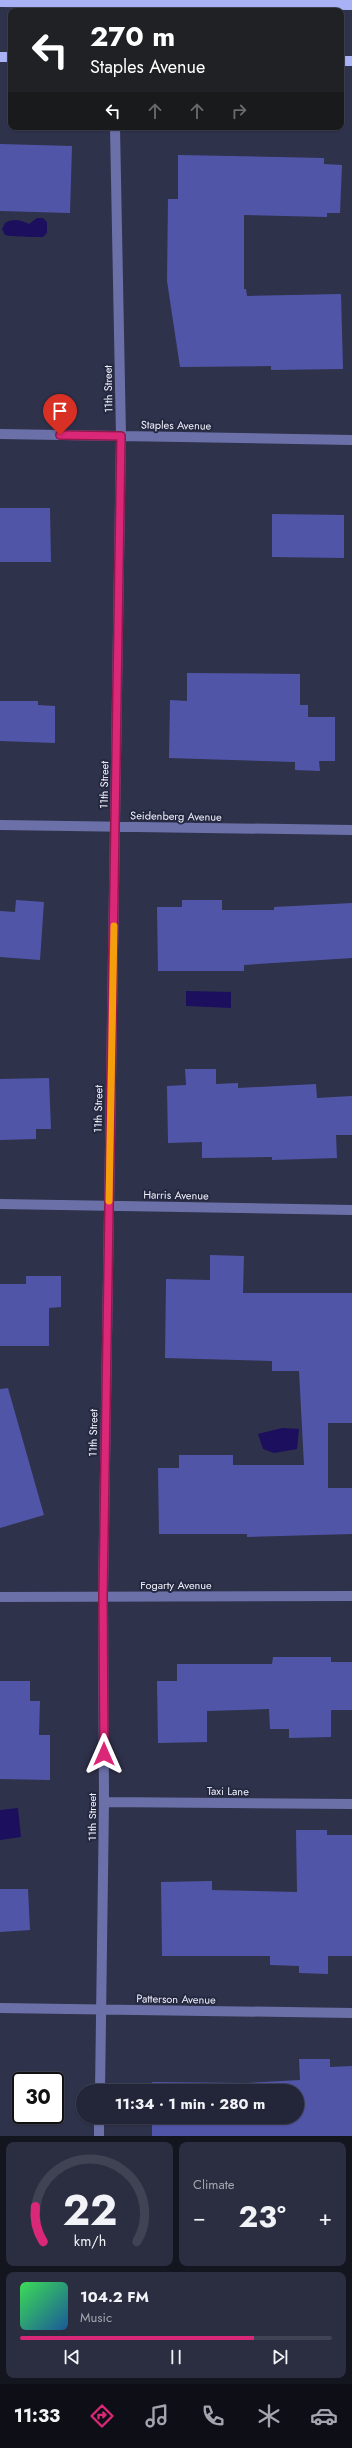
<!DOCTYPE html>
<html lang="en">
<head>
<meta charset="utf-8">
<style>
  :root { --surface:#232638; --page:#2b2e40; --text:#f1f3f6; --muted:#a3a5ae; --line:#404353; --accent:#db2777 }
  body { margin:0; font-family:Jost,sans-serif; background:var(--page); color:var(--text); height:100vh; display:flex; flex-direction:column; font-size:15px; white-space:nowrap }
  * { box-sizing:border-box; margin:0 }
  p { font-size:13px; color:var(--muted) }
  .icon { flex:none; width:22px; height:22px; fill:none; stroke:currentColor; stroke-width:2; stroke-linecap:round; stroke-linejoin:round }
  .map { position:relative; height:2136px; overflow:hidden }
  .sheet { display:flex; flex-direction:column; gap:6px; padding:6px; background:#13151f; flex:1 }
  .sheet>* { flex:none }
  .top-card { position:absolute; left:8px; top:8px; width:336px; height:122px; border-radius:8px; box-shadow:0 1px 3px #0004,0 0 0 1px var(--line); background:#202124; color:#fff; overflow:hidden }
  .speed { position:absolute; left:12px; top:2072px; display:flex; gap:8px; font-size:20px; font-weight:700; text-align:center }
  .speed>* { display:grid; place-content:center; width:52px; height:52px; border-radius:50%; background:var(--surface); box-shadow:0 1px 3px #0004,0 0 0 1px var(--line); line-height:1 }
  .speed .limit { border:2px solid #111; border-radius:6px; background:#fff; color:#111 }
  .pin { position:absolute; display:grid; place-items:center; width:34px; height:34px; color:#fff; margin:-41px -17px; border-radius:50% 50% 50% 0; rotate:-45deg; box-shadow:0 0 4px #0007 }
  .pin .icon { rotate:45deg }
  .me { position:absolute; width:44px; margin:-22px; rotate:0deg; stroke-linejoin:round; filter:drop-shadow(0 0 3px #0008) }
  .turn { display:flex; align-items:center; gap:14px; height:84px; padding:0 16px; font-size:18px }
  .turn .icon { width:52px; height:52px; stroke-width:2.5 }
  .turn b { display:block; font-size:28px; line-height:34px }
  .lanes { display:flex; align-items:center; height:38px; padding:0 16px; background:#0003; justify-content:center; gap:20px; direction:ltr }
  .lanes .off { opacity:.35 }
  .big { font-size:30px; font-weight:700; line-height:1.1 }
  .sheet .tile { flex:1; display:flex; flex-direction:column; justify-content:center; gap:6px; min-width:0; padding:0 14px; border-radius:8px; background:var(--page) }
  .sheet .dial { align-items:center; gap:0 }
  .dial svg { height:104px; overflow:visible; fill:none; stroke:var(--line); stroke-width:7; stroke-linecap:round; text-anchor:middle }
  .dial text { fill:var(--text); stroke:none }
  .song { display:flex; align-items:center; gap:12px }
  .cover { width:48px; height:48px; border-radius:6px; background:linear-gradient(135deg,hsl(130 70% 55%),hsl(210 70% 35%)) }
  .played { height:4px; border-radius:2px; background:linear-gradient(90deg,var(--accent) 75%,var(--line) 75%) }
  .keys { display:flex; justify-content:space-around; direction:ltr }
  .heat { display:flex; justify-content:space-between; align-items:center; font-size:22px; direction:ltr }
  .sheet .tiles { flex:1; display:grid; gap:6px; grid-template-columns:1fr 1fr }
  .tile:last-child { grid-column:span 2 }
  .trip { position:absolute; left:76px; top:2084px; width:228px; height:40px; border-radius:20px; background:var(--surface); box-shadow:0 1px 3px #0004,0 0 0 1px var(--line); font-weight:700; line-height:40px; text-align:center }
  .menu { display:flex; height:64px; justify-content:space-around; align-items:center; background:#0e0f16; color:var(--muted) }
  .menu .icon { width:28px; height:28px }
  .menu .on { color:var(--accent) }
  .menu b { font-size:18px; color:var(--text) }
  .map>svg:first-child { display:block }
</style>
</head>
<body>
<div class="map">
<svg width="352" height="2136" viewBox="0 0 352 2136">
  <rect width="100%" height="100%" fill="#2f324b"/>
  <path fill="#1b0f5e" d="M37,218H43L47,222V233L43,237C36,237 11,237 5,235L2,229L5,223C14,218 19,220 29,224Z
    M186,991L231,992V1008L186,1006Z
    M282,1428L299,1429L297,1449L274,1453L263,1449L258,1434Z
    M18,1808L21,1837L0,1840V1810Z"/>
  <path fill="#5155a8" d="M0,144L72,146L70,213L0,211Z
    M178,155L324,158V164L342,165L340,213H327V217L244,215V289H246L247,296L341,294L343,369L271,370V366L180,367L167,281L168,199H178Z
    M0,508H50L51,562H0Z
    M272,514L344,515V558L272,557Z
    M187,673L300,674V705H308V717H335V761H319L320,771L295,770V762L169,758L170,700L187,701Z
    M0,701H38V705L55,706V743L0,741Z
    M16,900L44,902L40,960L0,957V911L15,912Z
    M182,900H222V910H274V907L352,903V958L244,965V971H158L157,907H182Z
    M185,1069H216V1084L238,1083V1088L316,1084L317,1098L352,1096V1135H336L337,1158L272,1160V1157L202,1158V1142L168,1143L167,1086L186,1085Z
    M49,1078L51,1129H36V1139L0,1140V1079Z
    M210,1255L244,1256L243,1293H352V1423H328V1488H352V1534L247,1537V1534H159L158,1468H179V1455H233V1465H304L299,1371H272V1361L165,1358L166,1279L210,1280Z
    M26,1276H61V1307L49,1308V1346H0V1284H26Z
    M8,1388L44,1515L0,1528V1389Z
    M273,1657H331V1662H352V1710H331V1737L289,1738V1729H270L269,1709L207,1711V1742L158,1743L157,1681H177V1664H272Z
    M0,1681H30V1701H40L39,1735H50V1780L0,1779Z
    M296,1830H327V1835H352V1956H328V1974L299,1973V1966L270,1965V1956H162L161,1882L212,1881V1890L297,1892Z
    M0,1889H28L30,1930L0,1932Z
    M299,2059H330V2067L352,2066V2136H152V2117H297V2091H152V2082L247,2083L300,2080Z"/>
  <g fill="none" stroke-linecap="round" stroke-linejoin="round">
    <path stroke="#6b71a8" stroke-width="10" d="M0,434L352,440
      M0,825L352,830
      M0,1204L352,1210
      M0,1597L352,1596
      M104,1802L352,1804
      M0,2008L352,2013
      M100,2091L104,1802L103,1597L121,436L115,127
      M99,2136V2117"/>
    <path stroke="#aab2f6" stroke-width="10" d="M0,2L352,5
      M0,57H11
      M341,61H352"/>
  </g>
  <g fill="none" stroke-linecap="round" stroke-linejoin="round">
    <defs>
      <path id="route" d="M60,435L121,436L103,1597L104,1754"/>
    </defs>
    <use href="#route" stroke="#8e194d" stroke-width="10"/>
    <use href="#route" stroke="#db2777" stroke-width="7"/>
    <path stroke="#f59e0b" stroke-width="7" d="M109,1201L114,926"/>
  </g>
  <g text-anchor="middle" stroke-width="4" stroke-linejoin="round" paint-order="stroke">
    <g font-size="11" fill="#f1f2fc" stroke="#252841">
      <text transform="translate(108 389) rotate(-91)" y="4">11th Street</text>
      <text transform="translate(176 425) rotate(1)" y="4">Staples Avenue</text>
      <text transform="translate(104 785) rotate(-89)" y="4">11th Street</text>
      <text transform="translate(176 816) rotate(1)" y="4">Seidenberg Avenue</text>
      <text transform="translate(98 1109) rotate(-89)" y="4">11th Street</text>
      <text transform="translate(176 1195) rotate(1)" y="4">Harris Avenue</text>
      <text transform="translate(93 1433) rotate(-89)" y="4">11th Street</text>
      <text x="176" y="1589">Fogarty Avenue</text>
      <text transform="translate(228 1791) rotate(1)" y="4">Taxi Lane</text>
      <text transform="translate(92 1817) rotate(-90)" y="4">11th Street</text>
      <text transform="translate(176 1999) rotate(1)" y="4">Patterson Avenue</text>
    </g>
  </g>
</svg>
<div class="speed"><div class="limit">30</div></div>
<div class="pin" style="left:60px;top:435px;background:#d93025"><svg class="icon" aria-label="arrive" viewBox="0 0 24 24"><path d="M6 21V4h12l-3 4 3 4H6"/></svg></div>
<svg class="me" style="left:104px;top:1754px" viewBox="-20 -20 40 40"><path d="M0-17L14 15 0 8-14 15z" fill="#db2777" stroke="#fff" stroke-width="4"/></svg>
<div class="trip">11:34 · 1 min · 280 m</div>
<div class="top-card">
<div class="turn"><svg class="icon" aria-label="left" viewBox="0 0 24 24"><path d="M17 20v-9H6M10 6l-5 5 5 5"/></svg><div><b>270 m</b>Staples Avenue</div></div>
<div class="lanes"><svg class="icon" aria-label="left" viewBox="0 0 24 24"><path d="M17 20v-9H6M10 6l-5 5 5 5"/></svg><svg class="icon off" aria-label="ahead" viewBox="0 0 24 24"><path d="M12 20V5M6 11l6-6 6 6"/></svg><svg class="icon off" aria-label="ahead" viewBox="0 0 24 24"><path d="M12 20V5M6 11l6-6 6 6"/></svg><svg class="icon off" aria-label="right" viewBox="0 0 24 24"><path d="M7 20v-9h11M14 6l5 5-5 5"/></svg></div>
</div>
</div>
<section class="sheet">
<div class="tiles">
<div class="tile dial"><svg viewBox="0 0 100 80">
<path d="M14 69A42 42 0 1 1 86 69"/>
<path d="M14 69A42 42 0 0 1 8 42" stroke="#db2777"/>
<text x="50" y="56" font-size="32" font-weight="700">22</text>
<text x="50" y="72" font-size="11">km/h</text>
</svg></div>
<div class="tile"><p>Climate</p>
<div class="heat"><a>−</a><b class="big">23°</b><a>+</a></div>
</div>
<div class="tile">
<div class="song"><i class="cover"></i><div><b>104.2 FM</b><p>Music</p></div></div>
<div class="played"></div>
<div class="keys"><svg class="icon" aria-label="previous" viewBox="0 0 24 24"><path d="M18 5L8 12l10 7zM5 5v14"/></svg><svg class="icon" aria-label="pause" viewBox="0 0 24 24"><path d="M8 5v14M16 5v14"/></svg><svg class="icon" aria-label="next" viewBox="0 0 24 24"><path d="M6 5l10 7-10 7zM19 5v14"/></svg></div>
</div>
</div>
</section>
<nav class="menu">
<b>11:33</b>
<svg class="icon on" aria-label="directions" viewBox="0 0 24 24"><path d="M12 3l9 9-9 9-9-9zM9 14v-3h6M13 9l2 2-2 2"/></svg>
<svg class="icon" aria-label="music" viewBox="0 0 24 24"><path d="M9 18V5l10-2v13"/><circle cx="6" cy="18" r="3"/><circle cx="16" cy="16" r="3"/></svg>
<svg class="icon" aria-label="phone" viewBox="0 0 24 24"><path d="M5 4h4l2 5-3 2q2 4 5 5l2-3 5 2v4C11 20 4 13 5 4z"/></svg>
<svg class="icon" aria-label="climate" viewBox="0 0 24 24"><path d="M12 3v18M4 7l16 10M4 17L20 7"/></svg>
<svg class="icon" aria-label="car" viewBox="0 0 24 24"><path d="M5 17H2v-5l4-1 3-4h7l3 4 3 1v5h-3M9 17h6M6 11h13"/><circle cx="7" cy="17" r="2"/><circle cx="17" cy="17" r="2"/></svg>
</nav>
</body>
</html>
